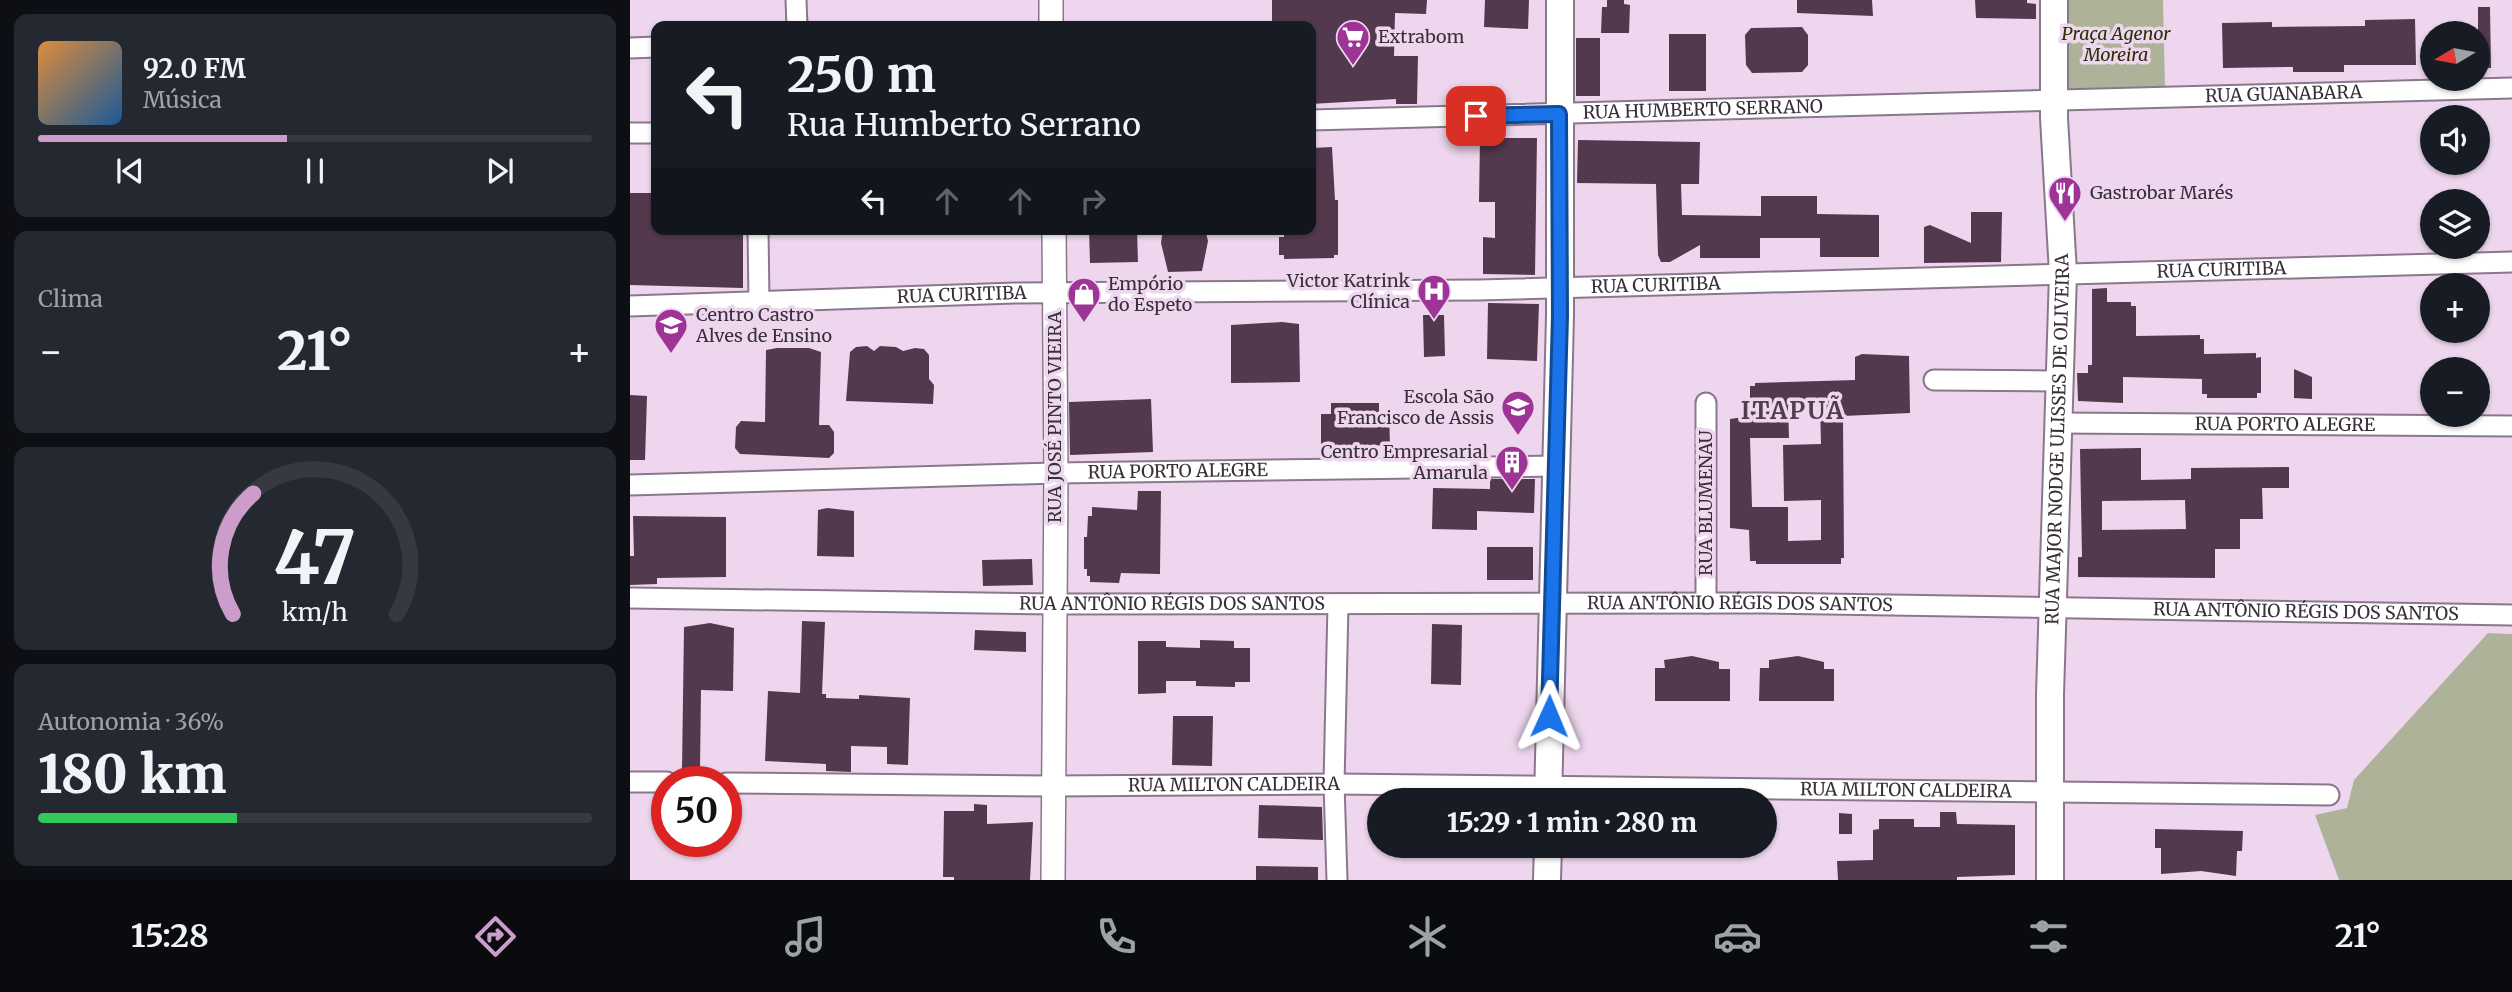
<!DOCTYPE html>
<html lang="pt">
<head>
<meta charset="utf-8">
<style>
  :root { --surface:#171b24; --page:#242831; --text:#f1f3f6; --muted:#9ea1a6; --line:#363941; --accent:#cc9dca }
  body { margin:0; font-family:Merriweather,serif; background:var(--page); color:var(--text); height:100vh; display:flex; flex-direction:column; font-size:26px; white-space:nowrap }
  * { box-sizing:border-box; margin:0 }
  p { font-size:23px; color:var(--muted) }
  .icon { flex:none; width:38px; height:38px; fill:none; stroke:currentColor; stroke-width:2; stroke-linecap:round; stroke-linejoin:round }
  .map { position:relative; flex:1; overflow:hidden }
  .sheet { display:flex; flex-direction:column; gap:14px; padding:14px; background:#0d0f14; width:630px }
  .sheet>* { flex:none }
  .top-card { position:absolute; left:21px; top:21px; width:665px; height:214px; border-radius:14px; box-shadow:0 2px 5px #0004; background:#171b24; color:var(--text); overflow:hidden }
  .needle { width:46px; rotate:260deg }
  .tools { position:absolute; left:1790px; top:21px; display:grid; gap:14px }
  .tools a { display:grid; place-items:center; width:70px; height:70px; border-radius:50%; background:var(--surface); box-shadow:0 2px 5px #0004; font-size:35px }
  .speed { position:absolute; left:21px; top:766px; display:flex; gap:14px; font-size:35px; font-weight:700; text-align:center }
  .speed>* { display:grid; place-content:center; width:91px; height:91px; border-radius:50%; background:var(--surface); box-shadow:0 2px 5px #0004; line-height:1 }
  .speed .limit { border:10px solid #d22; background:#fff; color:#111 }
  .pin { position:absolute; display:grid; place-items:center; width:60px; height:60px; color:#fff; margin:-30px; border-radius:14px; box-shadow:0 4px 10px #0006 }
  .me { position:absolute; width:77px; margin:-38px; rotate:1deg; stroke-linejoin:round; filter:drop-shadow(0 0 5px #0008) }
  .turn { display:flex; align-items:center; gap:24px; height:147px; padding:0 21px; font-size:32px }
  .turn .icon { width:91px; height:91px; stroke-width:2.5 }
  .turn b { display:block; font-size:49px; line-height:60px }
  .lanes { display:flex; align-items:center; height:66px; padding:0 21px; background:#0003; justify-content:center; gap:35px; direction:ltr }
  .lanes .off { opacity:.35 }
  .big { font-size:52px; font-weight:800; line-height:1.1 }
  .sheet .widget { flex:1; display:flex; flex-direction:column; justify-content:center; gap:10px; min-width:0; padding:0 24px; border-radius:14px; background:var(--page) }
  .sheet .dial { align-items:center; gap:0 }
  .dial svg { height:182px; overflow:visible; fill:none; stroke:var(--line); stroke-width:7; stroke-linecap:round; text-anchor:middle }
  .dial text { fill:var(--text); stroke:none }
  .song { display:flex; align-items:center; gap:21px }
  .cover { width:84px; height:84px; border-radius:10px; background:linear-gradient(135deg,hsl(30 70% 55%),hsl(210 70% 35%)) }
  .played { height:7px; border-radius:4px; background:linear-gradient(90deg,var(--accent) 45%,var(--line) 45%) }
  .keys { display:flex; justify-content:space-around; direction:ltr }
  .heat { display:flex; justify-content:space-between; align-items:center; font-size:38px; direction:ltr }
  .charge { height:10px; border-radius:5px; background:linear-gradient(90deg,#34c759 36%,var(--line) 0) }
  .trip { position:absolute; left:737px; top:788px; width:410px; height:70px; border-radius:35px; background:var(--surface); box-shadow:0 2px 5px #0004; font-weight:800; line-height:70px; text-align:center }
  .tabs { display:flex; height:112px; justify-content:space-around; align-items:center; background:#090b0e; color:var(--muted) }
  .tabs .icon { width:49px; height:49px }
  .tabs .selected { color:var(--accent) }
  .tabs b { font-size:32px; color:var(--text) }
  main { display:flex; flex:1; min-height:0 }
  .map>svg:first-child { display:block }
</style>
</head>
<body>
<main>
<section class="sheet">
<div class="widget">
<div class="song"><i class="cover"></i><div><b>92.0 FM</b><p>Música</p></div></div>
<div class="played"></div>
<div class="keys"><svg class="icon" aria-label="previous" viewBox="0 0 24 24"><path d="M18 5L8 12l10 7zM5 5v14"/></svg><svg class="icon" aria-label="pause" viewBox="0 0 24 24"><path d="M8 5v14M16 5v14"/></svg><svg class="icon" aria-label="next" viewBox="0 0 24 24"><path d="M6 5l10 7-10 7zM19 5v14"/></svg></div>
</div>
<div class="widget"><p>Clima</p>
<div class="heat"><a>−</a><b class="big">21°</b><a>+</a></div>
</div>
<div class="widget dial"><svg viewBox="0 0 100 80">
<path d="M14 69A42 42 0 1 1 86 69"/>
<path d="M14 69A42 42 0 0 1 23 16" stroke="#cc9dca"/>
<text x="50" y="56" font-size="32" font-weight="700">47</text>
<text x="50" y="72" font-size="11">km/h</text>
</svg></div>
<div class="widget"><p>Autonomia · 36%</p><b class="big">180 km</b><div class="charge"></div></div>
</section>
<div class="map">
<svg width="1882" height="880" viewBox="0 0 1882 880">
  <rect width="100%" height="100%" fill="#eed7ee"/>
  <path fill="#adb298" d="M1437,0H1533L1535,88L1438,89Z
    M1858,633L1882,634V880H1709L1685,815L1717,808L1724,780Z"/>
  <path fill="#53394d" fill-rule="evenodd" d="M642,0H797L796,14L765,13L764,56H788L787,104H766V99L681,104V26H642Z
    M855,0H899L898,29L854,27Z
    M977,0H994V4L1000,5L999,33H971L972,7H977Z
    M1167,0H1242L1243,16L1167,13Z
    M1345,0H1397V3L1406,4V19L1346,18Z
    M1848,7H1860L1861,68H1848Z
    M1785,19L1786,65H1714V72H1663V67L1593,68L1592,23L1642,22V27L1735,26V20Z
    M1172,27L1178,35V65L1172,72L1122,73L1116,65L1115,35L1121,28Z
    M1039,34H1076V91H1039Z
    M946,38H970V96H946Z
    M850,138H907L905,275L853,274V237L865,238V202H849Z
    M948,140L1070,142L1069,184H1051L1052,215L1131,216V196H1187V214L1249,215V257H1190V238H1130V258H1070V245L1040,262H1031L1028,255L1026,184L947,183Z
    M702,147L705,200H708V255H704V258L654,259V255H649V237H654V229H681V148Z
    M0,193H26V229H113V288L0,285Z
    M1341,212H1372L1371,262L1294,263V227L1300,225L1341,243Z
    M459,229H507L508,262L460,263Z
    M533,229H575L578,241L572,271L538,272L531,243Z
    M1477,288V302H1501V306H1506V336L1570,335V339H1574V354L1626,353V358L1631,357V393H1627V398H1577V394H1572V379L1493,377V403L1448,401L1447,373H1458V365H1462V289Z
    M858,303L909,304L907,361L857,359Z
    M793,315H814L815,356L794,357Z
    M652,322L669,324L670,382L601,383V325Z
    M237,346L244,351L250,346L266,347L273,351L285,348L294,349L299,355V379L304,385L303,404L216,401L220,352L226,347Z
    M147,348H179L191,352L189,425H199L204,432V453L199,458L110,454L105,448L106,427L111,421L135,422L136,350Z
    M1232,354L1279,356L1280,413L1213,416L1214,558H1211V564H1126V561H1120L1119,530L1100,528V419L1120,416V386H1125V383L1225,380V357ZM1190,405L1191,444L1153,445L1154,501L1191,500V540L1158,541V507H1122L1120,438H1159L1158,406Z
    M1664,369L1682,377V399L1664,398Z
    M0,395L17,396L15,460H0Z
    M521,399L523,452L440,455L439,402Z
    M701,403H749V414H759L760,444L726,448L691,445V414H701Z
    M1511,448V480L1561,479V468L1659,467V488H1632L1633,519H1610V549H1585V578L1448,577V557H1452L1450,449ZM1555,500L1556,529L1472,530V501Z
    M860,479H905L904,513L847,511V530L802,529L803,488L860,489Z
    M508,491H531L530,574L491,573L489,583L460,582V576H457V569H454V537H457L458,516H462V507L507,510Z
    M197,508L224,511V557L187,556L188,510Z
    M3,516L96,517V577L27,578V584L0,585V556H4Z
    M857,547H903V580H857Z
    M402,559L403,585L353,586L352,560Z
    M172,621L195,622L192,694H196V698L229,699V695L280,698L278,765L257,764V747L221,746V772L196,771V764L135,761L138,691L170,693Z
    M80,623L104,628L103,691L71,690L70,770H52L54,627Z
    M802,624L832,625L831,685L801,684Z
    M345,630L396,632V652L344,650Z
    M570,640L604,641V648H620V682H605V687L566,686V681H536V693L508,694V641H536V647L570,648Z
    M1062,656L1089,662V669H1100V701H1025V668H1035L1034,660Z
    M1168,656L1194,662V669H1204V701H1129L1130,668H1139V660Z
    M543,716H583L582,766L542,765Z
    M344,804L357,805V824L403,822L400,880H324V877H313L314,811H344Z
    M629,805L692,807L693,840L628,838Z
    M1310,812H1326L1327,824L1385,825V875L1327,877V880H1208L1207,861L1243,860V830L1249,829V819H1284V827H1310Z
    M1209,813L1222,814V834H1209Z
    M1525,829L1613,831L1612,851H1607L1606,876L1571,871L1531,874V848H1525Z
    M626,866L688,867V880H626Z"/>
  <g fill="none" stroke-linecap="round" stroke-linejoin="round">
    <defs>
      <g id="minor">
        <path d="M166,0L167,26"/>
        <path d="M0,48L26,47"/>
        <path id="s1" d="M681,120L1882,88"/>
        <path d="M0,133H26"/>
        <path d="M128,229L129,302"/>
        <path id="s2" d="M0,306L385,293L849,290L1882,262"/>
        <path d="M1304,380L1427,381"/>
        <path d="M1076,403V603"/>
        <path id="s3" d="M1427,423L1882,426"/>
        <path id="s4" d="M0,485L426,473L927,466"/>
        <path id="s5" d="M0,598L425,604L1132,603L1882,615"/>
        <path d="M0,782H37"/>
        <path id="s6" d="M96,783L423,786L704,784L1699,795"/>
        <path d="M707,880L704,784L708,604"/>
      </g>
      <path id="tertiary" d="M421,0V26
        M423,880L426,473L424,229"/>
      <g id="secondary">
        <path d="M918,800L930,316V0"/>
        <path d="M917,880L918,845"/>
        <path id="s7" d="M1420,880V695L1433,273L1424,118V0"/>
      </g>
    </defs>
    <use href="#minor" stroke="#8b778c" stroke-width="23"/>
    <use href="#tertiary" stroke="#8b778c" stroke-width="26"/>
    <use href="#secondary" stroke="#8b778c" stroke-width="30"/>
    <use href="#minor" stroke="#fff" stroke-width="19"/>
    <use href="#tertiary" stroke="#fff" stroke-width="23"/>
    <use href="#secondary" stroke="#fff" stroke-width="26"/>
  </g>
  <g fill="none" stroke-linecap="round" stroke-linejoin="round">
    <defs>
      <path id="route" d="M846,116L929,114L930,316L919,716"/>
    </defs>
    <use href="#route" stroke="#114b97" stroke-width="18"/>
    <use href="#route" stroke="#1a73e8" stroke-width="12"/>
  </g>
  <defs>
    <symbol id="supermarket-pin" viewBox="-11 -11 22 30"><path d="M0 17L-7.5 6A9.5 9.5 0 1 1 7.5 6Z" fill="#9e3495" stroke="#eed7ee"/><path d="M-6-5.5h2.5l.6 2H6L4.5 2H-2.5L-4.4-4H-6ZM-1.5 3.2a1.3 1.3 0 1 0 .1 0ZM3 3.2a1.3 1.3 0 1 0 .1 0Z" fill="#fff"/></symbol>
    <symbol id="restaurant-pin" viewBox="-11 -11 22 30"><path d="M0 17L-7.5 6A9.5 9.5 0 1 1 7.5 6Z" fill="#9e3495" stroke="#eed7ee"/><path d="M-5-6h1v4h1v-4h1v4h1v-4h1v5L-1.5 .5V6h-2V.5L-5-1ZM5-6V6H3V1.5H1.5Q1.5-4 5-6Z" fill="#fff"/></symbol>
    <symbol id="hospital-pin" viewBox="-11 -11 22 30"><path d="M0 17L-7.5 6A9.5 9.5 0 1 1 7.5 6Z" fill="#9e3495" stroke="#eed7ee"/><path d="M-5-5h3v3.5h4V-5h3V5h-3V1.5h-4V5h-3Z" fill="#fff"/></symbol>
    <symbol id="shop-pin" viewBox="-11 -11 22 30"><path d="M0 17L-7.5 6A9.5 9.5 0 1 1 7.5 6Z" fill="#9e3495" stroke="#eed7ee"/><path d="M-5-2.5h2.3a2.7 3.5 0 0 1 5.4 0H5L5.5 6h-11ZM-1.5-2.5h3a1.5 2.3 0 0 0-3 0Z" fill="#fff"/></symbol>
    <symbol id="school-pin" viewBox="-11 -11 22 30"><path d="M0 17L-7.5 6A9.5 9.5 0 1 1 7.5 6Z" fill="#9e3495" stroke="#eed7ee"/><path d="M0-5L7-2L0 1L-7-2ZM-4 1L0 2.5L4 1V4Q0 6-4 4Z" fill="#fff"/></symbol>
    <symbol id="building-pin" viewBox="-11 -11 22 30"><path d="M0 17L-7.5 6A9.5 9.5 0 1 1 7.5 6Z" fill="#9e3495" stroke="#eed7ee"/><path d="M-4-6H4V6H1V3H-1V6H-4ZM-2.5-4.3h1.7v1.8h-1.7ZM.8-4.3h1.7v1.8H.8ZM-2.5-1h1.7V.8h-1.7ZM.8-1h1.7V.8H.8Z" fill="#fff"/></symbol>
  </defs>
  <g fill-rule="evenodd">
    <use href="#supermarket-pin" x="704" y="18" width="38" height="52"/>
    <use href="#restaurant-pin" x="1416" y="174" width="38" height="52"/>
    <use href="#hospital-pin" x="785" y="272" width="38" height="52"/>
    <use href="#shop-pin" x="435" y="275" width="38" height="52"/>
    <use href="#school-pin" x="22" y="306" width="38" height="52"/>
    <use href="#school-pin" x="869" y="388" width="38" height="52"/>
    <use href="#building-pin" x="863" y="443" width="38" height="52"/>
  </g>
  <g text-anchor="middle" stroke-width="7" stroke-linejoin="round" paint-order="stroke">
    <g font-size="18" font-style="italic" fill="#2a2f04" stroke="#eed7ee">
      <text x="1486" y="40">Praça Agenor<tspan x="1486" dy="21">Moreira</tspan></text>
    </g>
    <g font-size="18" fill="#382f38" stroke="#eed7ee" text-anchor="start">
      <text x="748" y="43">Extrabom</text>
      <text x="1460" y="199">Gastrobar Marés</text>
      <text x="780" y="287" text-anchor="end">Victor Katrink<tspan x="780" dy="21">Clínica</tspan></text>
      <text x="478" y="290">Empório<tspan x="478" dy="21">do Espeto</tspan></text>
      <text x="66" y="321">Centro Castro<tspan x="66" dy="21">Alves de Ensino</tspan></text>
      <text x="864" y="403" text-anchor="end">Escola São<tspan x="864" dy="21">Francisco de Assis</tspan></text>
      <text x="858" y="458" text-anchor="end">Centro Empresarial<tspan x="858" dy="21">Amarula</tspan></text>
    </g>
    <g font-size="18" fill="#382f38" stroke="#eed7ee">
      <text dy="6" stroke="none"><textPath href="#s1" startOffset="973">RUA GUANABARA</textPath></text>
      <text dy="6" stroke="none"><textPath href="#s1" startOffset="392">RUA HUMBERTO SERRANO</textPath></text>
      <text dy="6" stroke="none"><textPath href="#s2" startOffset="1592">RUA CURITIBA</textPath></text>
      <text dy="6" stroke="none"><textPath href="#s2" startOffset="1026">RUA CURITIBA</textPath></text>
      <text dy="6" stroke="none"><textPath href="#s2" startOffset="332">RUA CURITIBA</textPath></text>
      <text transform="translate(425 417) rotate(-90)" y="6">RUA JOSÉ PINTO VIEIRA</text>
      <text dy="6" stroke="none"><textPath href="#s3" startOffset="228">RUA PORTO ALEGRE</textPath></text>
      <text dy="6" stroke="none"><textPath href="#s7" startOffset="441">RUA MAJOR NODGE ULISSES DE OLIVEIRA</textPath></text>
      <text dy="6" stroke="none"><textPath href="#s4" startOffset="548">RUA PORTO ALEGRE</textPath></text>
      <text transform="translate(1076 503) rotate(-90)" y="6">RUA BLUMENAU</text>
      <text dy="6" stroke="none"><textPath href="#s5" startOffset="542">RUA ANTÔNIO RÉGIS DOS SANTOS</textPath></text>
      <text dy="6" stroke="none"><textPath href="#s5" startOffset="1110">RUA ANTÔNIO RÉGIS DOS SANTOS</textPath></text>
      <text dy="6" stroke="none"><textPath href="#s5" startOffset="1676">RUA ANTÔNIO RÉGIS DOS SANTOS</textPath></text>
      <text dy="6" stroke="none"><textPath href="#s6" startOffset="508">RUA MILTON CALDEIRA</textPath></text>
      <text dy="6" stroke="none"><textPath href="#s6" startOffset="1180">RUA MILTON CALDEIRA</textPath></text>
    </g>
    <g font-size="24" font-weight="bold" letter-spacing="2" fill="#4f3d50" stroke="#eed7ee">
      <text x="1163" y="419">ITAPUÃ</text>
    </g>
  </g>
</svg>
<div class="tools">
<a><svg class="needle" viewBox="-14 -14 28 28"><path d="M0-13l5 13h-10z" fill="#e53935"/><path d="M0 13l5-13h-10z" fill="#9ea1a6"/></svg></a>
<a><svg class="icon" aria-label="sound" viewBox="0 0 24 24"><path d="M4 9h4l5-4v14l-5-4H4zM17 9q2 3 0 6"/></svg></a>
<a><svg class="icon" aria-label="layers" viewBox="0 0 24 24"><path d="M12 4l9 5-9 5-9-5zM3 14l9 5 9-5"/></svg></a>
<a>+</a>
<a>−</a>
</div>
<div class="speed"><div class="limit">50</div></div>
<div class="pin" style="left:846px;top:116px;background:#d93025"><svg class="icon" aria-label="arrive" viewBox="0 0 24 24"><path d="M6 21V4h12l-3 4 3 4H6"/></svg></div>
<svg class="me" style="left:919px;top:716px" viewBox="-20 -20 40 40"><path d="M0-17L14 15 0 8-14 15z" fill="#1a73e8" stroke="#fff" stroke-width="4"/></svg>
<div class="trip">15:29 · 1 min · 280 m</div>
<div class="top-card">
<div class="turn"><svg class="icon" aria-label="left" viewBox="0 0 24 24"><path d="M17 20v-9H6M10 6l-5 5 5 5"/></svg><div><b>250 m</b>Rua Humberto Serrano</div></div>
<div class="lanes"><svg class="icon" aria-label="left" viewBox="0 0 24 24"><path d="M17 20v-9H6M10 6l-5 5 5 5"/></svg><svg class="icon off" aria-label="ahead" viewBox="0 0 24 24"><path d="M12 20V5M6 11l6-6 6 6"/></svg><svg class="icon off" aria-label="ahead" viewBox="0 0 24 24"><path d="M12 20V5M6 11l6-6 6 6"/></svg><svg class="icon off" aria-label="right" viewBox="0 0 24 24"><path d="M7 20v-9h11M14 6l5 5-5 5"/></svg></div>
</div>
</div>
</main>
<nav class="tabs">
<b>15:28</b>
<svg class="icon selected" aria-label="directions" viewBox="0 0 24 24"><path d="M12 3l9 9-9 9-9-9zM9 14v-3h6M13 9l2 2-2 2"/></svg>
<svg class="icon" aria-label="music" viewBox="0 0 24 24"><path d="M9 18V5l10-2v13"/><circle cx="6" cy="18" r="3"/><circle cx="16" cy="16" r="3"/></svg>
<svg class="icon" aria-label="phone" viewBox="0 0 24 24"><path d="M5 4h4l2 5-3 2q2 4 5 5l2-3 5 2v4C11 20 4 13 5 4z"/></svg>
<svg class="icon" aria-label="climate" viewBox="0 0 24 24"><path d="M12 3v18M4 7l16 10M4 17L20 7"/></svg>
<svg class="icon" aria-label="car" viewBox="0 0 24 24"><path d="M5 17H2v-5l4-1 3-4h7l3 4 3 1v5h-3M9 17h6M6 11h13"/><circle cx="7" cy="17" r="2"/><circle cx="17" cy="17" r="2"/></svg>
<svg class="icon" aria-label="filters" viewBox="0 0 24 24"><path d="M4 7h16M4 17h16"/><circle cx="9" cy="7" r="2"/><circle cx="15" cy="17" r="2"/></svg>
<b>21°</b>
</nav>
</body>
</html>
